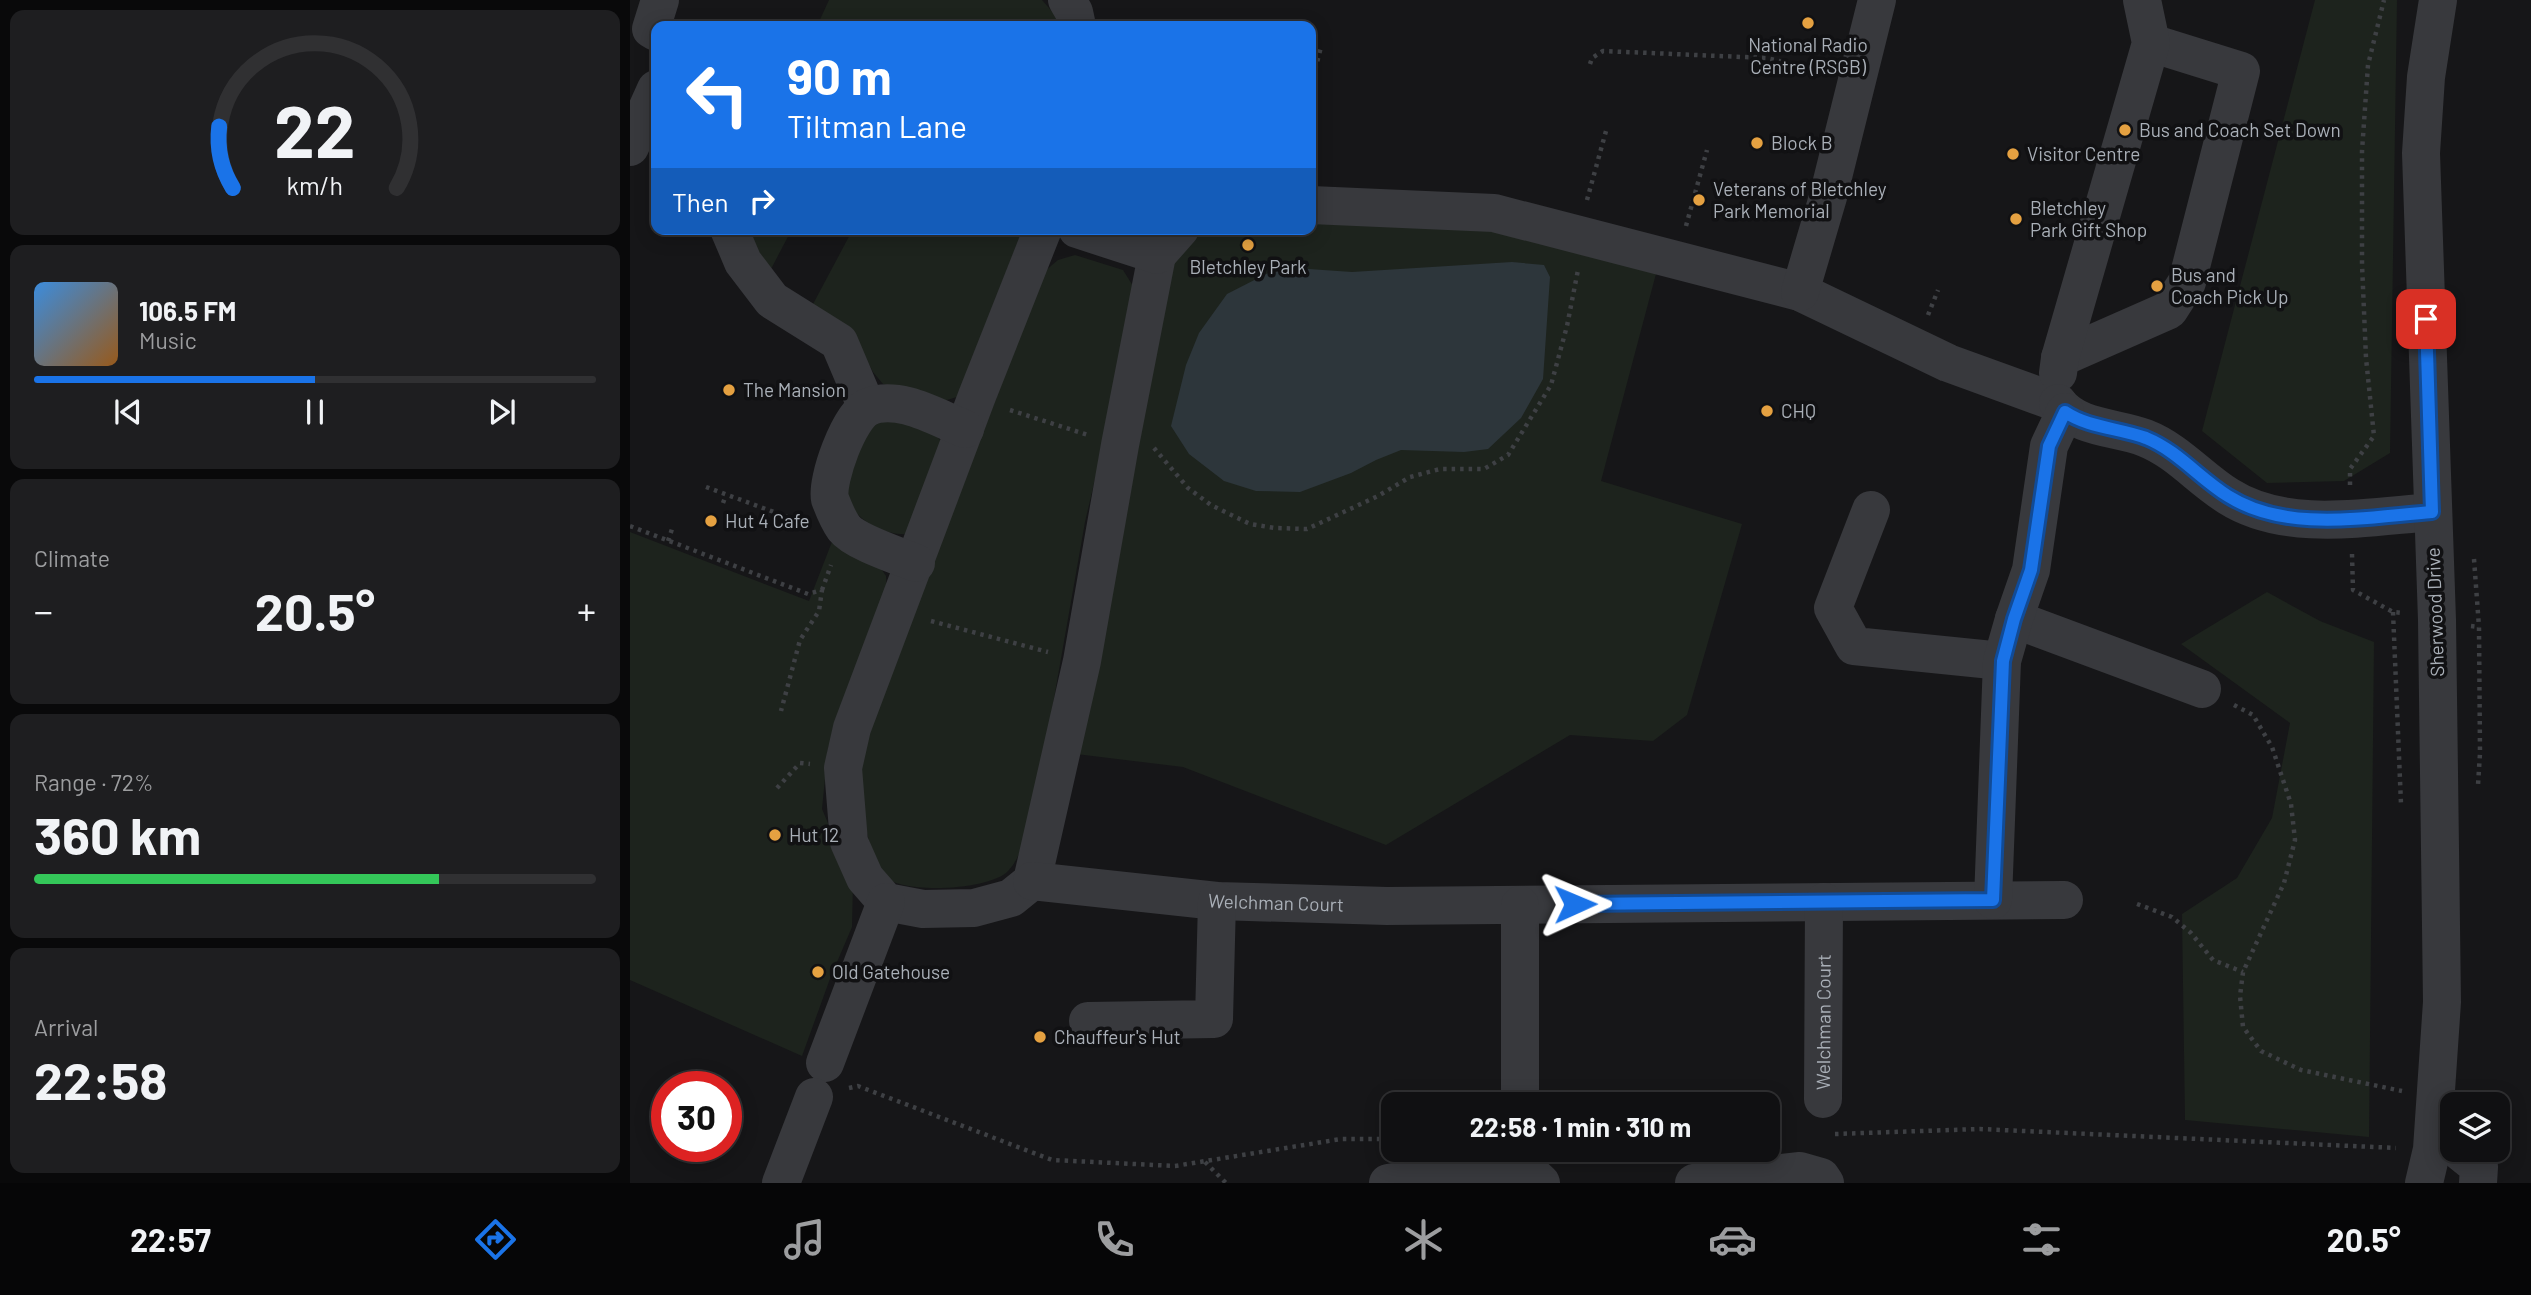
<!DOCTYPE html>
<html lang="en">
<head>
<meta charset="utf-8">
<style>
  :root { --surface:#101012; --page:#1e1e20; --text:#f1f3f6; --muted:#9c9d9f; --line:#303032; --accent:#1a73e8 }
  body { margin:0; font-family:Barlow,sans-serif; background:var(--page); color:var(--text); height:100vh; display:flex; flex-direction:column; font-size:26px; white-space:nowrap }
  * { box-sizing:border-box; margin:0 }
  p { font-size:23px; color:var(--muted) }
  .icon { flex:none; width:38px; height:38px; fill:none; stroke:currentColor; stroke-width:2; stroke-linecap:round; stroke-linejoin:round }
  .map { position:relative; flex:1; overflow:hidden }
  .sheet { display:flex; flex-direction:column; gap:10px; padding:10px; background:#09090a; width:630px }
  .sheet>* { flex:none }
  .hud { position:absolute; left:21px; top:21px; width:665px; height:214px; border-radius:14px; box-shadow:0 4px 18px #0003,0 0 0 2px var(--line); background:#1a73e8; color:#fff; overflow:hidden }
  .tools { position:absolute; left:1810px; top:1092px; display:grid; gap:14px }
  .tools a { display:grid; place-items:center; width:70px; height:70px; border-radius:14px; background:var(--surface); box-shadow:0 4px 18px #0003,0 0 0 2px var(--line); font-size:35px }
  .speed { position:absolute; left:21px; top:1071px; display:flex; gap:14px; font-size:35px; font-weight:700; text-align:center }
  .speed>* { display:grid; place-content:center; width:91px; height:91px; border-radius:50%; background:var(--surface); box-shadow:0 4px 18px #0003,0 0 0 2px var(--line); line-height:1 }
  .speed .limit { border:10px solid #d22; background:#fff; color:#111 }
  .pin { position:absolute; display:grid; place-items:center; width:60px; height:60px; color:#fff; margin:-30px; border-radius:14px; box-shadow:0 4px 10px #0006 }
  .me { position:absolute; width:77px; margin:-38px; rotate:89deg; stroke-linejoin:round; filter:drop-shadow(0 0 5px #0008) }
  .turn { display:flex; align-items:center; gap:24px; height:147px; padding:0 21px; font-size:32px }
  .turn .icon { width:91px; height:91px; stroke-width:2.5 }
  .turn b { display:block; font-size:49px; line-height:60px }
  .then { display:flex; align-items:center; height:66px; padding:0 21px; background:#0003; gap:14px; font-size:26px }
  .big { font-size:52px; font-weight:700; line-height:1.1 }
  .sheet .tile { flex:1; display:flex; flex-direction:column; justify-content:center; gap:10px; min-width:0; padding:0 24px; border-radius:14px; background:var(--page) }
  .sheet .dial { align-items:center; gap:0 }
  .dial svg { height:182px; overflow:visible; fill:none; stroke:var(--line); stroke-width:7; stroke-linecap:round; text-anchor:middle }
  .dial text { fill:var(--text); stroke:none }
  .song { display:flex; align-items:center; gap:21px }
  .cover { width:84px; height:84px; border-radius:10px; background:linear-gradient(135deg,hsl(210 70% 55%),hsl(30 70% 35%)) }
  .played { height:7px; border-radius:4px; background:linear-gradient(90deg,var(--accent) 50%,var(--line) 50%) }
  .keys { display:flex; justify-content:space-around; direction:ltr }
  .heat { display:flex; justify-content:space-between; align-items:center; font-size:38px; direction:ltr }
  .charge { height:10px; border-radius:5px; background:linear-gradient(90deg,#34c759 72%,var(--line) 0) }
  .trip { position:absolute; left:751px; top:1092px; width:399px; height:70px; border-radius:14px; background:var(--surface); box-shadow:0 4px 18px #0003,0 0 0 2px var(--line); font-weight:700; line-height:70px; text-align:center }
  .tabs { display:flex; height:112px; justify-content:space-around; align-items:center; background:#060607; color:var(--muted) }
  .tabs .icon { width:49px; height:49px }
  .tabs .current { color:var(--accent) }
  .tabs b { font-size:32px; color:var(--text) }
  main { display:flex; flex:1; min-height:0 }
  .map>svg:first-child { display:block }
</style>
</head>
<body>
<main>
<section class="sheet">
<div class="tile dial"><svg viewBox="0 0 100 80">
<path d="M14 69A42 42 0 1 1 86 69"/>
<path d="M14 69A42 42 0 0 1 8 42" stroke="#1a73e8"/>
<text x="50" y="56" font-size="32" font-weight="700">22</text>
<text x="50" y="72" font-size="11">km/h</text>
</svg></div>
<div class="tile">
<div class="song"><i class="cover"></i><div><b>106.5 FM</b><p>Music</p></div></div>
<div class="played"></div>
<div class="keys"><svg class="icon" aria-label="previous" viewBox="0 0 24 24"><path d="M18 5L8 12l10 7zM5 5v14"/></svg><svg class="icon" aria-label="pause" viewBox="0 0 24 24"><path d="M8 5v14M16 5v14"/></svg><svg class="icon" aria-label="next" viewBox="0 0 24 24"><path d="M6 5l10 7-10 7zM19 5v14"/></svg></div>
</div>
<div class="tile"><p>Climate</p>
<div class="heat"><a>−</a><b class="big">20.5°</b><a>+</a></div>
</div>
<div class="tile"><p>Range · 72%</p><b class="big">360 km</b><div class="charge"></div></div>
<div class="tile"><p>Arrival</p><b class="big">22:58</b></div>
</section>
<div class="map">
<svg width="1901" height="1183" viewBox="0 0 1901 1183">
  <rect width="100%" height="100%" fill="#161618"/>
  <path fill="#1d231d" d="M199,0H412L433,24V26H187Z
    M1685,0H1767L1760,453L1714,481L1637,483L1572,431Z
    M681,212L865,222L1027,270L971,481L1112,524L1057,715L1023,741L940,735L756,845L553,767L446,754L538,260L568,229H681Z
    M117,229H162L141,269L126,254Z
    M223,229H393L327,397L310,402L253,384L243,372L221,332L182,306Z
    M445,255L493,270L503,286L505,308L455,522L404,812C397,831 392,856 378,871C361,890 269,896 251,874C242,863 229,797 227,780C226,772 229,762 230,753L415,271L428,260Z
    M265,416L302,431L311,441L279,534C251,536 226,519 213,495L229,432Z
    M0,532L179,601L205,534L248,564L256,576L257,596L198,748L192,809L223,882L222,927L201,976L172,1056L0,980Z
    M1637,592L1690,621L1744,642L1739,1137L1555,1120L1552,914L1607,878L1642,818L1660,723L1551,644Z"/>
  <path fill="#2d363b" d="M882,262L914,265L920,277L913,379L891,418L858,449L834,452L771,450L746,460L721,473L670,492L626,491L594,481L559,454L541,426L556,365L569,333L597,294L650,267L722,272Z"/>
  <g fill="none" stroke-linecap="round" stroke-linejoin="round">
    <path stroke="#3e4044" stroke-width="4.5" stroke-dasharray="3.5 5" stroke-linecap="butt" d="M960,64L962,58L973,51L1136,58L1194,71
      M681,86L691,47
      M957,200L976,131
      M1056,226L1077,150
      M1298,315L1308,290
      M380,410L458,435
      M524,448L558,488L581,505L620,524L645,528L677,529L748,496L780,477L810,469H854L878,455L921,385L937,326L948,270
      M1720,485V469L1744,436L1736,358L1732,264V151L1738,65L1754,0
      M76,487L171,522
      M93,503L96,495
      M0,526L178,594L192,590L189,611L170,640L151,711
      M38,541L42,529
      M1722,554L1723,590L1763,612L1773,613
      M1844,559L1849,627
      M192,590L201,565
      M1763,612L1771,804
      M301,621L418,652
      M1841,626L1849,627L1850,753L1848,785
      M1604,705L1623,715L1642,747L1661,804L1665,840L1654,883L1613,972L1610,996L1613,1027L1631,1051L1671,1070L1772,1091
      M147,788L170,763L180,764
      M1507,904L1542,917L1561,933L1583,960L1613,972
      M219,1088L228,1086L422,1160L545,1166L711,1139H763
      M1205,1134L1350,1129L1766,1148
      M945,1150L963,1159L1027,1150
      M575,1162L596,1183"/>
    <g stroke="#38393d" stroke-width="38">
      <path d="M437,0L444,12L447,26"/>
      <path d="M26,32L21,29L30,0"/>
      <path d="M0,147L26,89"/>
      <path d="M681,205L864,213L1170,292L1318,363L1428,403"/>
      <path d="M99,229L113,262L142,300L209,342L237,408"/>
      <path d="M413,229L347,396L222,728L213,768L219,842L235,878L256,902L293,909L344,908L381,898L402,881L452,661L490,445L527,255"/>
      <path d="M447,229L527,255L550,229"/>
      <path d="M1170,292L1198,197L1247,0"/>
      <path d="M1430,358L1539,310L1557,282L1611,71L1521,43"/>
      <path d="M1428,373L1430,358L1521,43L1512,0"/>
      <path d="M1428,403C1448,429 1487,427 1515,438C1548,451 1569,478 1598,496C1656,533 1737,517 1802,512"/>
      <path d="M1241,510L1203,608L1224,646L1372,661"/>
      <path d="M286,563C269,556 225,542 214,528C209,521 203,507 200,499C196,480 219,416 238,407C269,394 307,418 335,429"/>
      <path d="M1384,619L1572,689"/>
      <path id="s1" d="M402,881L587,901L757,906L1434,900"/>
      <path d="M1363,900L1372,661L1384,619L1401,570L1419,446L1435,412"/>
      <path d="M890,905V1095"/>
      <path d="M458,1021L584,1019L587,901"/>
      <path d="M195,1063L256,902"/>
      <path id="s2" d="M1193,1099L1194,902"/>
      <path d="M1828,1150L1849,1167L1848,1183"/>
      <path d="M151,1183L184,1097"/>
      <path d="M758,1183L867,1166L896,1169L911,1183"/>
      <path d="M1064,1183L1170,1171L1191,1177L1195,1183"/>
      <path d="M1794,1183L1802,1149L1812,1002L1807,620L1791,153L1796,77L1808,0"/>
    </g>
  </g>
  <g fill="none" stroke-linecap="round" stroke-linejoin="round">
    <defs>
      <path id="route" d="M945,904L1363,900L1373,661L1384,619L1401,570L1419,446L1435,412C1459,428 1489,428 1516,438C1548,451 1569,478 1598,496C1657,533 1736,517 1802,512L1796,319"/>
    </defs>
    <use href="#route" stroke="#114b97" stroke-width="18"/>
    <use href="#route" stroke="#1a73e8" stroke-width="12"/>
  </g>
  <g fill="#e5a141" stroke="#111113" stroke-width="2.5">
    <circle cx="1178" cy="23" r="7"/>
    <circle cx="1495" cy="130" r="7"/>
    <circle cx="1127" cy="143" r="7"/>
    <circle cx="1383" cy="154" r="7"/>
    <circle cx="1069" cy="200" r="7"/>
    <circle cx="1386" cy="219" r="7"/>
    <circle cx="618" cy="245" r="7"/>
    <circle cx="1527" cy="286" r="7"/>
    <circle cx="99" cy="390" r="7"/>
    <circle cx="1137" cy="411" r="7"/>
    <circle cx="81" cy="521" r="7"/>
    <circle cx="145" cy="835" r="7"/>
    <circle cx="188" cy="972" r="7"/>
    <circle cx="410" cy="1037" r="7"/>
  </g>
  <g text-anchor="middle" stroke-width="7" stroke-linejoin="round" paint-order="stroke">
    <g font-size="19" fill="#a9afb7" stroke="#111113" text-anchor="start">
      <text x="1178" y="52" text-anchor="middle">National Radio<tspan x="1178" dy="22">Centre (RSGB)</tspan></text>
      <text x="1509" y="137">Bus and Coach Set Down</text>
      <text x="1141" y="150">Block B</text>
      <text x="1397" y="161">Visitor Centre</text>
      <text x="1083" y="196">Veterans of Bletchley<tspan x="1083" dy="22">Park Memorial</tspan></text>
      <text x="1400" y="215">Bletchley<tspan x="1400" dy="22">Park Gift Shop</tspan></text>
      <text x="618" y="274" text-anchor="middle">Bletchley Park</text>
      <text x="1541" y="282">Bus and<tspan x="1541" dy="22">Coach Pick Up</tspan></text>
      <text x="113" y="397">The Mansion</text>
      <text x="1151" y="418">CHQ</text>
      <text x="95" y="528">Hut 4 Cafe</text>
      <text x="159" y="842">Hut 12</text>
      <text x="202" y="979">Old Gatehouse</text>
      <text x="424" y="1044">Chauffeur's Hut</text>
    </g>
    <g font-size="19" fill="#a9afb7" stroke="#111113">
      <text transform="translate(1805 612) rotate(-92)" y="7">Sherwood Drive</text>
      <text dy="7" stroke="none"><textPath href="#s1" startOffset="245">Welchman Court</textPath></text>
      <text dy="7" stroke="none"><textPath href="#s2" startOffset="77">Welchman Court</textPath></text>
    </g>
  </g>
</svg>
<div class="tools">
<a><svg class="icon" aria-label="layers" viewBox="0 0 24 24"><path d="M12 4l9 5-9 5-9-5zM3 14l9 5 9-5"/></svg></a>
</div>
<div class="speed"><div class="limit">30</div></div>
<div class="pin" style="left:1796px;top:319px;background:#d93025"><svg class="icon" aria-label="arrive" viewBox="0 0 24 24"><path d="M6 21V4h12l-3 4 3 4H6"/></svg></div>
<svg class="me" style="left:945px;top:904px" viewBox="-20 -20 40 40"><path d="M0-17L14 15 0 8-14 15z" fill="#1a73e8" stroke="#fff" stroke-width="4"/></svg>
<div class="trip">22:58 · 1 min · 310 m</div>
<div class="hud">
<div class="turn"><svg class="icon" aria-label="left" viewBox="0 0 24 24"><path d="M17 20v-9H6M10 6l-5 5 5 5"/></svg><div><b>90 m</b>Tiltman Lane</div></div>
<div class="then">Then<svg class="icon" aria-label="right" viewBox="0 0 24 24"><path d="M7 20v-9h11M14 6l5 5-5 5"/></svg></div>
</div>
</div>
</main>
<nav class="tabs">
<b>22:57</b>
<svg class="icon current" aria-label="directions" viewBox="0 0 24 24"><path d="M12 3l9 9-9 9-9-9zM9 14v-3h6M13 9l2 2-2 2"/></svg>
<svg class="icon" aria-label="music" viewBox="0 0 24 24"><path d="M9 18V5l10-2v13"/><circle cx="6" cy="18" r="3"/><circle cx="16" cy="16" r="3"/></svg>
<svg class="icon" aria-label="phone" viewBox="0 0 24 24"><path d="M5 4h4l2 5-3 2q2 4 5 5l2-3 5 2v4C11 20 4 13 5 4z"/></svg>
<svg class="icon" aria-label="climate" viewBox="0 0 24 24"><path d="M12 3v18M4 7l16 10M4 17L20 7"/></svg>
<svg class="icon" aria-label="car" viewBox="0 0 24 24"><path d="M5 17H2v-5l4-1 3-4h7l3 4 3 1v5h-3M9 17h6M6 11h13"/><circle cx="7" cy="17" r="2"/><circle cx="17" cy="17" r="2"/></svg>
<svg class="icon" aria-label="filters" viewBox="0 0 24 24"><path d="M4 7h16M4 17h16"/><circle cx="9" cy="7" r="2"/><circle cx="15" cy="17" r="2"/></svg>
<b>20.5°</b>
</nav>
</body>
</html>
